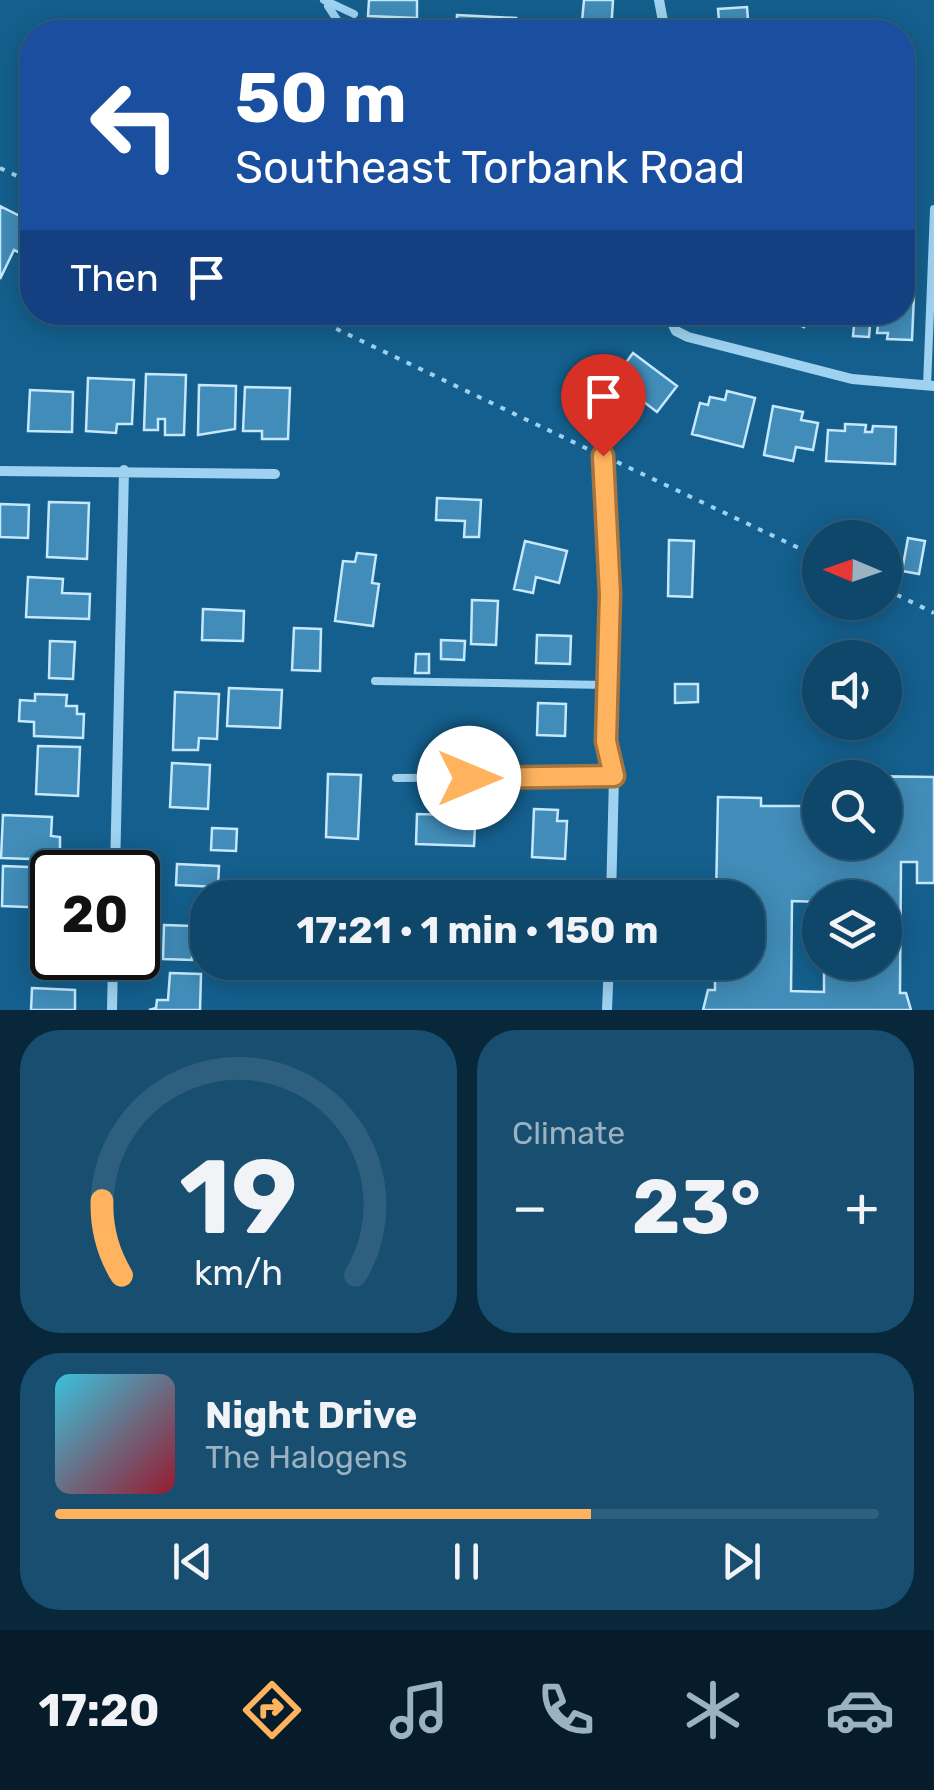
<!DOCTYPE html>
<html lang="en">
<head>
<meta charset="utf-8">
<style>
  :root { --surface:#0f476a; --page:#184e70; --text:#f1f3f6; --muted:#9bb2c1; --line:#2f5f7e; --accent:#ffb35e }
  body { margin:0; font-family:Rubik,sans-serif; background:var(--page); color:var(--text); height:100vh; display:flex; flex-direction:column; font-size:38px; white-space:nowrap }
  * { box-sizing:border-box; margin:0 }
  p { font-size:32px; color:var(--muted) }
  .icon { flex:none; width:55px; height:55px; fill:none; stroke:currentColor; stroke-width:2; stroke-linecap:round; stroke-linejoin:round }
  .map { position:relative; height:1010px; overflow:hidden }
  .panel { display:flex; flex-direction:column; gap:20px; padding:20px; background:#08273a; flex:1 }
  .panel>* { flex:none }
  .guide { position:absolute; left:20px; top:20px; width:895px; height:305px; border-radius:40px; box-shadow:0 5px 25px #0003,0 0 0 2px var(--line); background:#1a4fa0; color:#fff; overflow:hidden }
  .needle { width:65px; rotate:272deg }
  .buttons { position:absolute; left:802px; top:520px; display:grid; gap:20px }
  .buttons a { display:grid; place-items:center; width:100px; height:100px; border-radius:50%; background:var(--surface); box-shadow:0 5px 25px #0003,0 0 0 2px var(--line); font-size:50px }
  .speed { position:absolute; left:30px; top:850px; display:flex; gap:20px; font-size:50px; font-weight:700; text-align:center }
  .speed>* { display:grid; place-content:center; width:130px; height:130px; border-radius:50%; background:var(--surface); box-shadow:0 5px 25px #0003,0 0 0 2px var(--line); line-height:1 }
  .speed .limit { border:5px solid #111; border-radius:15px; background:#fff; color:#111 }
  .pin { position:absolute; display:grid; place-items:center; width:85px; height:85px; color:#fff; margin:-102px -42px; border-radius:50% 50% 50% 0; rotate:-45deg; box-shadow:0 0 10px #0007 }
  .pin .icon { rotate:45deg }
  .me { position:absolute; width:110px; margin:-55px; rotate:90deg; stroke-linejoin:round; filter:drop-shadow(0 0 8px #0008) }
  .turn { display:flex; align-items:center; gap:35px; height:210px; padding:0 50px; font-size:45px }
  .turn .icon { width:130px; height:130px; stroke-width:2.5 }
  .turn b { display:block; font-size:70px; line-height:85px }
  .then { display:flex; align-items:center; height:95px; padding:0 50px; background:#0003; gap:20px; font-size:38px }
  .big { font-size:75px; font-weight:700; line-height:1.1 }
  .panel .widget { flex:1; display:flex; flex-direction:column; justify-content:center; gap:15px; min-width:0; padding:0 35px; border-radius:40px; background:var(--page) }
  .panel .dial { align-items:center; gap:0 }
  .dial svg { height:260px; overflow:visible; fill:none; stroke:var(--line); stroke-width:7; stroke-linecap:round; text-anchor:middle }
  .dial text { fill:var(--text); stroke:none }
  .song { display:flex; align-items:center; gap:30px }
  .cover { width:120px; height:120px; border-radius:15px; background:linear-gradient(135deg,hsl(190 70% 55%),hsl(350 70% 35%)) }
  .played { height:10px; border-radius:5px; background:linear-gradient(90deg,var(--accent) 65%,var(--line) 65%) }
  .keys { display:flex; justify-content:space-around; direction:ltr }
  .heat { display:flex; justify-content:space-between; align-items:center; font-size:55px; direction:ltr }
  .panel .tiles { flex:1; display:grid; gap:20px; grid-template-columns:1fr 1fr }
  .widget:last-child { grid-column:span 2 }
  .trip { position:absolute; left:190px; top:880px; width:575px; height:100px; border-radius:40px; background:var(--surface); box-shadow:0 5px 25px #0003,0 0 0 2px var(--line); font-weight:700; line-height:100px; text-align:center }
  .menu { display:flex; height:160px; justify-content:space-around; align-items:center; background:#061c2a; color:var(--muted) }
  .menu .icon { width:70px; height:70px }
  .menu .current { color:var(--accent) }
  .menu b { font-size:45px; color:var(--text) }
  .map>svg:first-child { display:block }
</style>
</head>
<body>
<div class="map">
<svg width="934" height="1010" viewBox="0 0 934 1010">
  <rect width="100%" height="100%" fill="#145f8d"/>
  <path fill="#418cb8" stroke="#c5e8fc" stroke-width="2.5" fill-rule="evenodd" d="M369,0H417V18L368,16Z
    M584,0H613L611,32H581Z
    M747,7L749,32H720L718,9Z
    M457,15L516,18L515,32H456Z
    M0,206L32,222V259L14,250L0,279Z
    M902,295H914L912,340L887,339L888,333H877L878,325H870L869,337L853,336L854,325L835,324L836,312H902Z
    M808,312L804,327L772,314V312Z
    M633,353L677,386L657,412L614,379Z
    M146,374L186,375L184,435H165V419H158V430H144Z
    M88,378L134,380L132,424H117L116,433L86,431Z
    M199,385L236,386L235,429L198,435Z
    M245,387L290,388L288,439H262V431H243Z
    M30,390L73,392L72,432L28,431Z
    M727,391L755,398L743,447L692,434L700,403L708,405L710,397L725,400Z
    M773,406L803,412L801,420L818,423L813,450L796,447L793,461L764,455Z
    M845,424L866,425L865,432H872L873,426L896,427L895,464L826,461L828,430L845,431Z
    M437,498L481,500L479,537H464L465,521L436,520Z
    M49,502L89,503L87,559L47,557Z
    M0,504L29,505L28,538L0,537Z
    M908,538L925,541L919,574L902,571Z
    M669,540L694,541L692,597L668,596Z
    M525,541L567,551L559,583L536,577L533,593L514,589Z
    M357,553L376,555L372,583L379,584L373,626L335,621L343,561L355,562Z
    M28,577L63,579L62,593L90,594L89,619L26,617Z
    M472,600L498,601L496,645L471,644Z
    M203,609L244,611L243,641L202,640Z
    M294,628L321,629L320,671L292,670Z
    M537,635L571,636L570,664L536,663Z
    M441,640L465,641L464,660L441,659Z
    M50,641L75,642L73,679L49,678Z
    M416,654H429V673H415Z
    M675,684H698V702L675,703Z
    M229,688L282,690L280,728L227,726Z
    M175,692L219,694L217,739L199,738L198,750H173Z
    M35,694L67,695L66,706H77V714H84L83,738L34,736V722L19,721L20,700L35,701Z
    M538,703L566,704L565,736L537,735Z
    M38,746L80,747L78,796L36,794Z
    M172,763L210,765L208,809L170,807Z
    M328,774L361,775L358,839L326,837Z
    M870,776L934,777V883H917V862H901L900,993H906L911,1010H703L708,990H715V962H748V898H716L718,797L761,798V806H820V842H885V778ZM820,898H885V962H824V992L791,991L792,901L820,902Z
    M453,806L476,807L474,846L416,844L417,814L453,815Z
    M534,809L558,810L557,821H567L565,859L532,857Z
    M3,815L52,817L51,836L60,837V860L1,858Z
    M212,828L237,829L236,851L211,850Z
    M177,864L219,866L218,887L176,885Z
    M3,866L54,868L52,908L2,906Z
    M490,885L536,887L535,898H489Z
    M164,925L193,926L192,960L163,959Z
    M56,958H84L83,969L55,968Z
    M170,973L201,974L200,1010H149L156,1008L157,1000H168Z
    M32,988L75,990V1010H31Z"/>
  <g fill="none" stroke-linecap="round" stroke-linejoin="round">
    <path stroke="#9ed2f0" stroke-width="4" stroke-dasharray="5 8" stroke-linecap="butt" d="M0,168L32,183
      M301,312L590,450
      M617,462L820,558
      M885,589L934,613"/>
    <path stroke="#9ed2f0" stroke-width="8" d="M324,0L354,14
      M328,6L345,32
      M927,386L934,209
      M375,681L607,685
      M396,778L614,776"/>
    <path stroke="#9ed2f0" stroke-width="10" d="M659,0L665,32
      M667,312L676,331L688,337L852,379L934,386
      M603,456L609,594L606,741L614,776L611,898
      M0,471L275,474
      M115,872L124,470
      M112,1010L113,958
      M607,1010L609,962"/>
  </g>
  <g fill="none" stroke-linecap="round" stroke-linejoin="round">
    <defs>
      <path id="route" d="M469,778L614,776L606,741L610,594L603,456"/>
    </defs>
    <use href="#route" stroke="#a6743d" stroke-width="25"/>
    <use href="#route" stroke="#ffb35e" stroke-width="18"/>
  </g>
</svg>
<div class="buttons">
<a><svg class="needle" viewBox="-14 -14 28 28"><path d="M0-13l5 13h-10z" fill="#e53935"/><path d="M0 13l5-13h-10z" fill="#9bb2c1"/></svg></a>
<a><svg class="icon" aria-label="sound" viewBox="0 0 24 24"><path d="M4 9h4l5-4v14l-5-4H4zM17 9q2 3 0 6"/></svg></a>
<a><svg class="icon" aria-label="search" viewBox="0 0 24 24"><circle cx="10" cy="10" r="6"/><path d="M15 15l6 6"/></svg></a>
<a><svg class="icon" aria-label="layers" viewBox="0 0 24 24"><path d="M12 4l9 5-9 5-9-5zM3 14l9 5 9-5"/></svg></a>
</div>
<div class="speed"><div class="limit">20</div></div>
<div class="pin" style="left:603px;top:456px;background:#d93025"><svg class="icon" aria-label="arrive" viewBox="0 0 24 24"><path d="M6 21V4h12l-3 4 3 4H6"/></svg></div>
<svg class="me" style="left:469px;top:778px" viewBox="-20 -20 40 40"><circle r="19" fill="#fff"/><path d="M0-13L10 11 0 6-10 11z" fill="#ffb35e"/></svg>
<div class="trip">17:21 · 1 min · 150 m</div>
<div class="guide">
<div class="turn"><svg class="icon" aria-label="left" viewBox="0 0 24 24"><path d="M17 20v-9H6M10 6l-5 5 5 5"/></svg><div><b>50 m</b>Southeast Torbank Road</div></div>
<div class="then">Then<svg class="icon" aria-label="arrive" viewBox="0 0 24 24"><path d="M6 21V4h12l-3 4 3 4H6"/></svg></div>
</div>
</div>
<section class="panel">
<div class="tiles">
<div class="widget dial"><svg viewBox="0 0 100 80">
<path d="M14 69A42 42 0 1 1 86 69"/>
<path d="M14 69A42 42 0 0 1 8 46" stroke="#ffb35e"/>
<text x="50" y="56" font-size="32" font-weight="700">19</text>
<text x="50" y="72" font-size="11">km/h</text>
</svg></div>
<div class="widget"><p>Climate</p>
<div class="heat"><a>−</a><b class="big">23°</b><a>+</a></div>
</div>
<div class="widget">
<div class="song"><i class="cover"></i><div><b>Night Drive</b><p>The Halogens</p></div></div>
<div class="played"></div>
<div class="keys"><svg class="icon" aria-label="previous" viewBox="0 0 24 24"><path d="M18 5L8 12l10 7zM5 5v14"/></svg><svg class="icon" aria-label="pause" viewBox="0 0 24 24"><path d="M8 5v14M16 5v14"/></svg><svg class="icon" aria-label="next" viewBox="0 0 24 24"><path d="M6 5l10 7-10 7zM19 5v14"/></svg></div>
</div>
</div>
</section>
<nav class="menu">
<b>17:20</b>
<svg class="icon current" aria-label="directions" viewBox="0 0 24 24"><path d="M12 3l9 9-9 9-9-9zM9 14v-3h6M13 9l2 2-2 2"/></svg>
<svg class="icon" aria-label="music" viewBox="0 0 24 24"><path d="M9 18V5l10-2v13"/><circle cx="6" cy="18" r="3"/><circle cx="16" cy="16" r="3"/></svg>
<svg class="icon" aria-label="phone" viewBox="0 0 24 24"><path d="M5 4h4l2 5-3 2q2 4 5 5l2-3 5 2v4C11 20 4 13 5 4z"/></svg>
<svg class="icon" aria-label="climate" viewBox="0 0 24 24"><path d="M12 3v18M4 7l16 10M4 17L20 7"/></svg>
<svg class="icon" aria-label="car" viewBox="0 0 24 24"><path d="M5 17H2v-5l4-1 3-4h7l3 4 3 1v5h-3M9 17h6M6 11h13"/><circle cx="7" cy="17" r="2"/><circle cx="17" cy="17" r="2"/></svg>
</nav>
</body>
</html>
